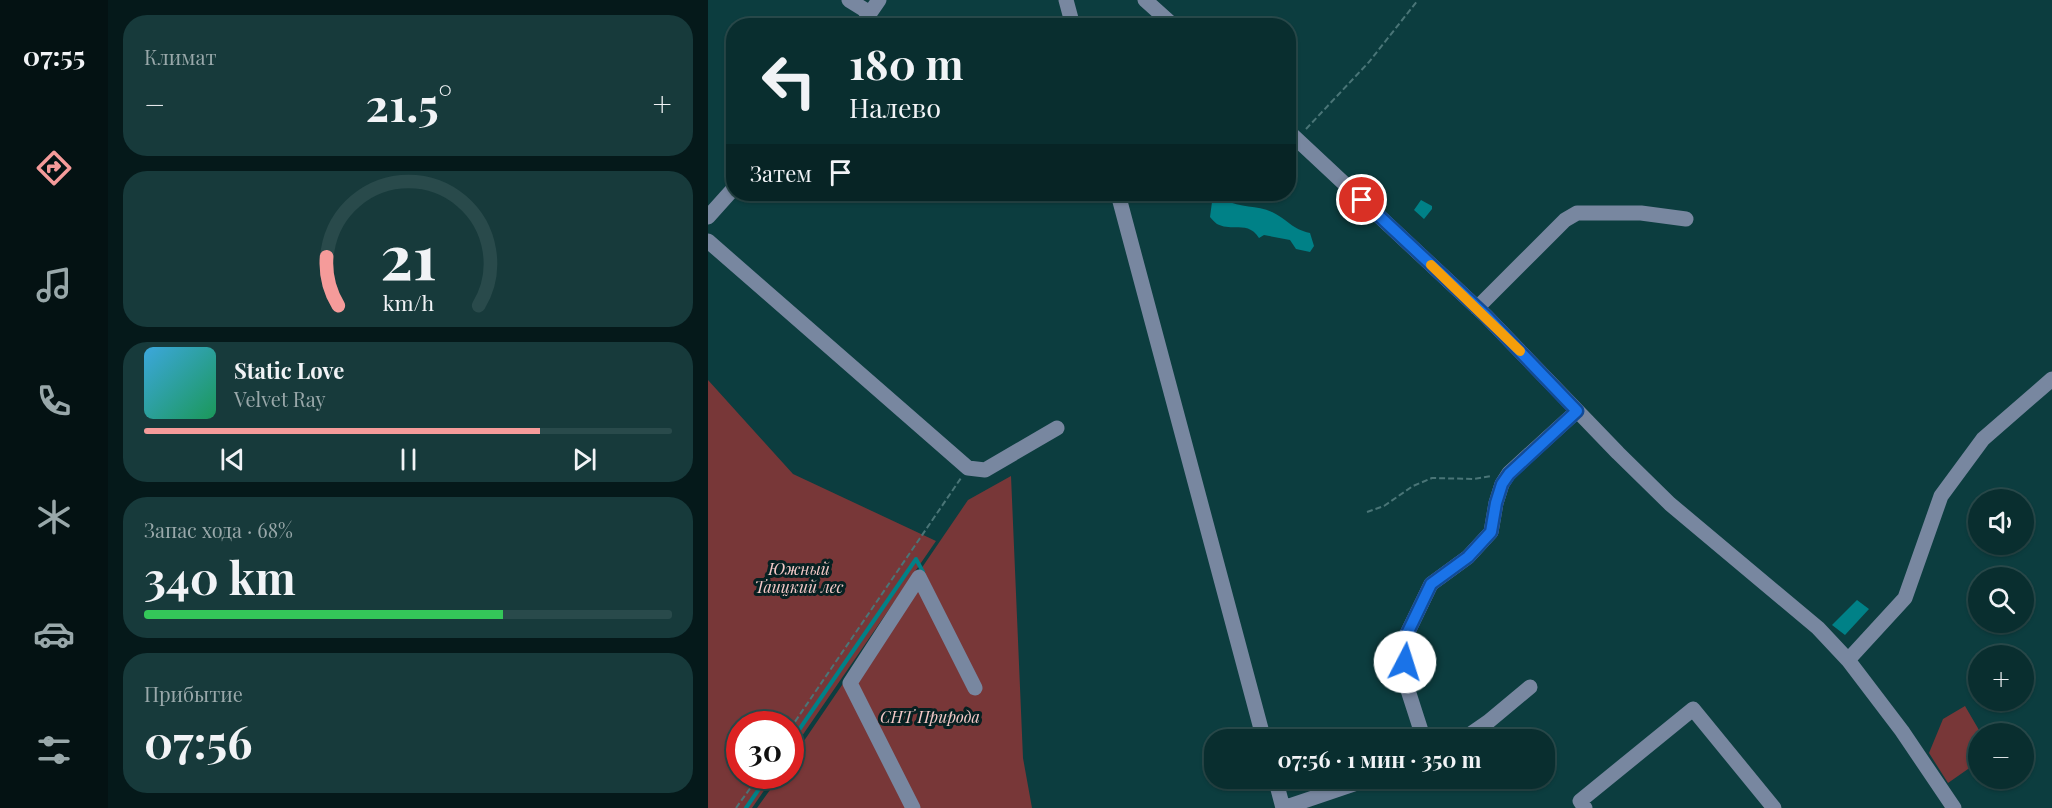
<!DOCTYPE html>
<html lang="ru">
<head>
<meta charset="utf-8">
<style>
  :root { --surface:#092e2f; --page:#173a3b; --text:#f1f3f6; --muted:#99a8aa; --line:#294a4b; --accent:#f59b9a }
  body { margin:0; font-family:"Playfair Display",serif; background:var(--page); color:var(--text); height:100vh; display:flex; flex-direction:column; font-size:22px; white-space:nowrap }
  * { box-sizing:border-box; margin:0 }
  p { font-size:20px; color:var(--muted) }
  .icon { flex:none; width:33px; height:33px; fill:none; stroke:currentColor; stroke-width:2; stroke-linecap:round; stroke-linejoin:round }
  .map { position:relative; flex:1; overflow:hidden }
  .sheet { display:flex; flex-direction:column; gap:15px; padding:15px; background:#05191a; width:600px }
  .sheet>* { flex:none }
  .hud { position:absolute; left:18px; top:18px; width:570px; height:183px; border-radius:24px; box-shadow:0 2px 4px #0004,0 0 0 2px var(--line); background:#092e2f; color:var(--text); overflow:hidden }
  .tools { position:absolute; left:1260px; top:489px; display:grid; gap:12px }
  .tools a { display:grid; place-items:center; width:66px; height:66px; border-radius:50%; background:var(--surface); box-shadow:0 2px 4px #0004,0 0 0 2px var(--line); font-size:30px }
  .speed { position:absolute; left:18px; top:711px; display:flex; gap:12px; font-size:30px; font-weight:700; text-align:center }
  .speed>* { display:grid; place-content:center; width:78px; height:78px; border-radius:50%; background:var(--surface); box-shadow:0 2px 4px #0004,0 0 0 2px var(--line); line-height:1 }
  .speed .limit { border:9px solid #d22; background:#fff; color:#111 }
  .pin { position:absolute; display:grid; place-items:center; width:51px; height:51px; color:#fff; margin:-26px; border:3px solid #fff; border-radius:50%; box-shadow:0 2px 6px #0007 }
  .me { position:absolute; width:66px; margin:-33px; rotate:5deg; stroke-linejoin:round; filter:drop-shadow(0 0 4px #0008) }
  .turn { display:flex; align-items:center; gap:21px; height:126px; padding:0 24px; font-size:27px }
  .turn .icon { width:78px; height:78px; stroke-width:2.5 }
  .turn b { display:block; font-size:42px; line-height:51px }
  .then { display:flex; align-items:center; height:57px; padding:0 24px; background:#0003; gap:12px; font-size:22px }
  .big { font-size:45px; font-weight:700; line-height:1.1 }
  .sheet .tile { flex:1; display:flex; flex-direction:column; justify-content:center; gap:9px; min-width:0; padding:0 21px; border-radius:24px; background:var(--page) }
  .sheet .dial { align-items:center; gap:0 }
  .dial svg { height:156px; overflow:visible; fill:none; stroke:var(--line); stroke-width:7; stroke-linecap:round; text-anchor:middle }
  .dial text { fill:var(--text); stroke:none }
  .song { display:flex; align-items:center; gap:18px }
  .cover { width:72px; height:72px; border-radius:9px; background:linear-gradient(135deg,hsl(200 70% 55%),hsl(150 70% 35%)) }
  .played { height:6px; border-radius:3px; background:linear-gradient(90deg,var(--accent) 75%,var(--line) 75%) }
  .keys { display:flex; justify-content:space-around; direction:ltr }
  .heat { display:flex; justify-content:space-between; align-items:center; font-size:33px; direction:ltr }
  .charge { height:9px; border-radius:4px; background:linear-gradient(90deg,#34c759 68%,var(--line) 0) }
  .trip { position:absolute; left:496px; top:729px; width:351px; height:60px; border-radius:24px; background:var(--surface); box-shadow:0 2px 4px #0004,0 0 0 2px var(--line); font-weight:700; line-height:60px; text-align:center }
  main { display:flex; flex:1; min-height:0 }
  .dock { display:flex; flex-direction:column; width:108px; justify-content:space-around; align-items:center; background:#041213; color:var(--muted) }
  .dock .icon { width:42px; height:42px }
  .dock .current { color:var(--accent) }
  .dock b { font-size:27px; color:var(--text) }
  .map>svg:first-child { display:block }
</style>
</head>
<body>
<main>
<nav class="dock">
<b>07:55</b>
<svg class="icon current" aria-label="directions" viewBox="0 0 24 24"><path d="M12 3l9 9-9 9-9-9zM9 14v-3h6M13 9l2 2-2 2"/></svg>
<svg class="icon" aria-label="music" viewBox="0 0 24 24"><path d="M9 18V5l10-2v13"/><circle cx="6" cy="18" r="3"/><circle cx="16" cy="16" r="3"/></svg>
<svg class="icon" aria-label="phone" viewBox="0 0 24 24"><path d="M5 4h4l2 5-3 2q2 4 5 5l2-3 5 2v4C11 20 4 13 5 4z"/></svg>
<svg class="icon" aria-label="climate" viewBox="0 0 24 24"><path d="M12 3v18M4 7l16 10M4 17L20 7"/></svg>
<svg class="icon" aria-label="car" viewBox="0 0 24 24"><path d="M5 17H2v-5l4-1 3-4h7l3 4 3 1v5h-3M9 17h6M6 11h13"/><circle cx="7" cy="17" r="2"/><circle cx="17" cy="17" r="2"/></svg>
<svg class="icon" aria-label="filters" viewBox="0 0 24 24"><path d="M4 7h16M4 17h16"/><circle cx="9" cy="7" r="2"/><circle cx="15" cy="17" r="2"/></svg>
</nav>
<section class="sheet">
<div class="tile"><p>Климат</p>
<div class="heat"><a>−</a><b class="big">21.5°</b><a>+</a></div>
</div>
<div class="tile dial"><svg viewBox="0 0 100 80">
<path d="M14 69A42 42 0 1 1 86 69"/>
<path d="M14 69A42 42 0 0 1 8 44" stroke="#f59b9a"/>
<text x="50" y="56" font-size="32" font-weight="700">21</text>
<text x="50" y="72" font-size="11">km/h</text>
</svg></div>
<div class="tile">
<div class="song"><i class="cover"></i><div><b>Static Love</b><p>Velvet Ray</p></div></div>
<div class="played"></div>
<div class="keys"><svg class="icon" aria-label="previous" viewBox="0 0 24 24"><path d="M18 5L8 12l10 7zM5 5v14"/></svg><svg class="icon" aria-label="pause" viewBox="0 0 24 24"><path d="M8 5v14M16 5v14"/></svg><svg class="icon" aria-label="next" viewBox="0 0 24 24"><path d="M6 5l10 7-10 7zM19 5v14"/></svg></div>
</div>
<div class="tile"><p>Запас хода · 68%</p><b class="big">340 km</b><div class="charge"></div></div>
<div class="tile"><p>Прибытие</p><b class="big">07:56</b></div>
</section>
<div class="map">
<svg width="1344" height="808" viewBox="0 0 1344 808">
  <rect width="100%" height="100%" fill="#0c3d3f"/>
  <path fill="#783738" d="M0,380L85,474L228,541L83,752L82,724H32V776H66L44,808H0Z
    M303,476L315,758L324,808H49L72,776H82L83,760L260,500Z
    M1257,706L1271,730L1286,731L1288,733L1270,734V762L1240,783L1221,753L1235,719Z"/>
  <path fill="#008187" d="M517,200C532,208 549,205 564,212C580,220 584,229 602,233L606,246L602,252L588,249L582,240L556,235L551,238C540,220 524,232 509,224C506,222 504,219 502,217L504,202Z
    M713,200L724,206V209L716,219L706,210Z
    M1149,600L1161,609L1137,635L1124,625Z"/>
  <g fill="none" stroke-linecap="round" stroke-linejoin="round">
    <path stroke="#008187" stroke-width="4" d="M82,743L208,559L215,572
      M38,808L60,776"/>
    <path stroke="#4a7577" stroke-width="2" stroke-dasharray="6 3" stroke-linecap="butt" d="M598,129L661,62L710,0
      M659,512L676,506L705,486L724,478L766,479L784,476
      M82,729L253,478
      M28,808L51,776"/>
    <path stroke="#7887a0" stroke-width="15" d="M141,0L162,13
      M358,0L365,26
      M437,0L466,26
      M153,26L171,0
      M580,131L778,316L910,453L962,504L1110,628L1140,660L1194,731L1246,808
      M410,194L556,740
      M0,217L26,188
      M0,241L260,468L277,470L349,428
      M769,308L857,220L869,213H933L978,219
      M1140,660L1197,598L1233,496L1275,439L1344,379
      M716,740L698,684L696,640L723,584L760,557L783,532L788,503L794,484L801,473L869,411
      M754,740L780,722L822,687
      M567,778L575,808
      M205,808L142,683L211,577L267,688
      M575,808L664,778
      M877,808L872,801L985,709L1066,808"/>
  </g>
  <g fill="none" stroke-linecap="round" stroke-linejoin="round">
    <defs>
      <path id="route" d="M654,200L778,316L869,411L801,474L794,484L788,503L783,532L760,557L723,584L696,640L697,662"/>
    </defs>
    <use href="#route" stroke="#114b97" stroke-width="15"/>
    <use href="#route" stroke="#1a73e8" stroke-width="10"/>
    <path stroke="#f59e0b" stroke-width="10" d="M723,265L812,351"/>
  </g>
  <g text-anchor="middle" stroke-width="6" stroke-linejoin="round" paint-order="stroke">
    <g font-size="16" font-style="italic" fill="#f5cac8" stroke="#072122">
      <text x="91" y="575">Южный<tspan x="91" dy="18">Таицкий лес</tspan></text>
      <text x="222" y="723">СНТ Природа</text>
    </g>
  </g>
</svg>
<div class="tools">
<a><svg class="icon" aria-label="sound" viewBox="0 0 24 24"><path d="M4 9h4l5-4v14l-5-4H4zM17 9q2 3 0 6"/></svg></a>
<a><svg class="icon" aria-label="search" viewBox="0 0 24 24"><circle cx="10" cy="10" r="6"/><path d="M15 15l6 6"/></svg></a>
<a>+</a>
<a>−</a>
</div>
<div class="speed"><div class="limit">30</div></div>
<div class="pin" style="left:654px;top:200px;background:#d93025"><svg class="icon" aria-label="arrive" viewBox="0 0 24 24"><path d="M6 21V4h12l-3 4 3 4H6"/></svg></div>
<svg class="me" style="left:697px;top:662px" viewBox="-20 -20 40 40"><circle r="19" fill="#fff"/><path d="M0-13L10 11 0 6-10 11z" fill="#1a73e8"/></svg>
<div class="trip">07:56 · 1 мин · 350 m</div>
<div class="hud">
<div class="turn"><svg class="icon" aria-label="left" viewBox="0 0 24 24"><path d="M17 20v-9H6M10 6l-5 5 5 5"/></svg><div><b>180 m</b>Налево</div></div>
<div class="then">Затем<svg class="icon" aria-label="arrive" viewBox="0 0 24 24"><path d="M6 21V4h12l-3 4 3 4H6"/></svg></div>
</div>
</div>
</main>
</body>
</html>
